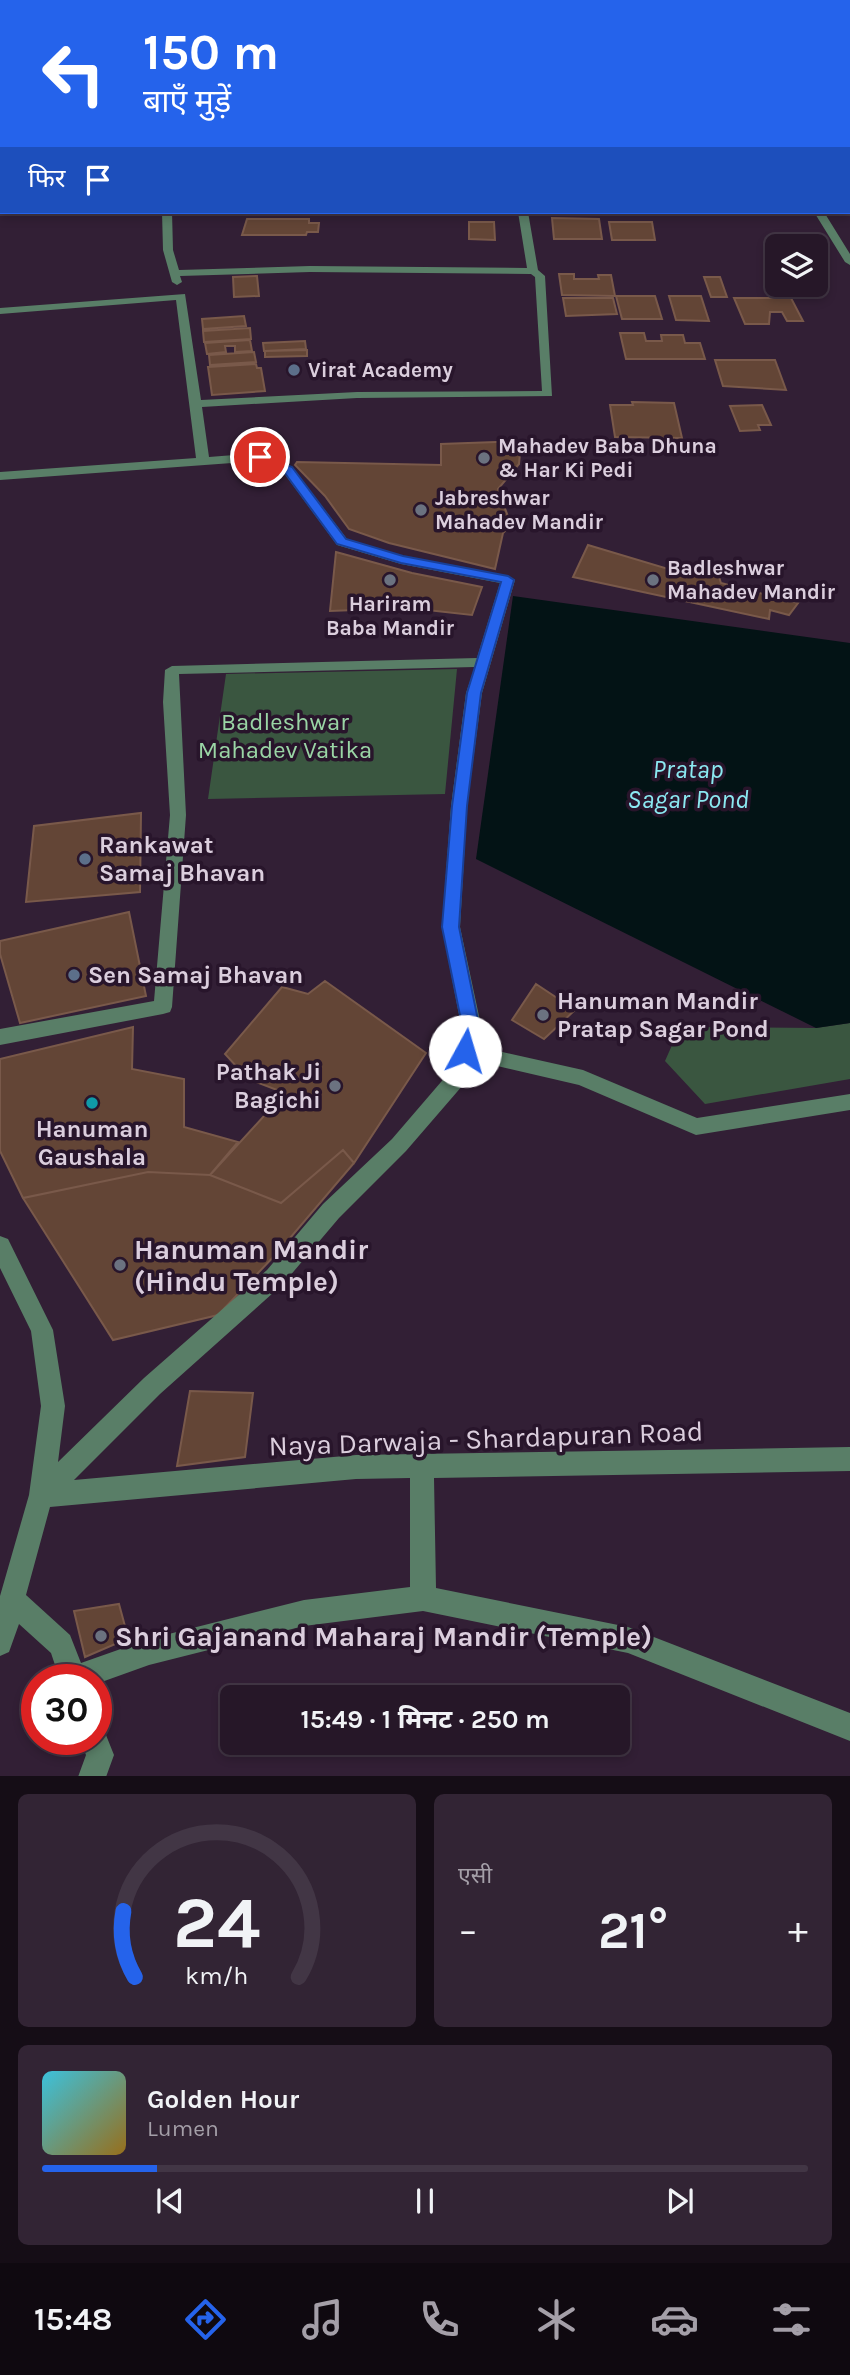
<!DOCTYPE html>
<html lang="hi">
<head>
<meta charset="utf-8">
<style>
  :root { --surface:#261728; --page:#322434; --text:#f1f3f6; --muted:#a49fa8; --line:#423645; --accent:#2563eb }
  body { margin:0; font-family:Karla,"Noto Sans Devanagari",sans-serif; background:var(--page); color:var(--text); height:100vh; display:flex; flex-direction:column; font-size:26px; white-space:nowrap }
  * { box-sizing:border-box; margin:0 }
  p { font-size:23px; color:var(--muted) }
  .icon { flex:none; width:38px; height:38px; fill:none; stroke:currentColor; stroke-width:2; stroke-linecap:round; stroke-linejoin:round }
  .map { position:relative; height:1776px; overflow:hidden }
  .drawer { display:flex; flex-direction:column; gap:18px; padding:18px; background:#150d16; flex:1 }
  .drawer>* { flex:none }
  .banner { position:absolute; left:0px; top:0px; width:850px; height:214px; box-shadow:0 4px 10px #0003,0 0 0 2px var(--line); background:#2563eb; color:#fff; overflow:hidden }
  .fabs { position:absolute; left:765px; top:234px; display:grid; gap:14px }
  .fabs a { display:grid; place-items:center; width:63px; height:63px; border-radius:10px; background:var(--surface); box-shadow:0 4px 10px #0003,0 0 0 2px var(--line); font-size:35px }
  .speed { position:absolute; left:21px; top:1664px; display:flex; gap:14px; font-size:35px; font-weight:700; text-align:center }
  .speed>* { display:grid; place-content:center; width:91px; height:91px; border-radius:50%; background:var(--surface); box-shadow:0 4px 10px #0003,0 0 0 2px var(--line); line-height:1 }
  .speed .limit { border:10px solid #d22; background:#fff; color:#111 }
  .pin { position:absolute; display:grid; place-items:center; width:60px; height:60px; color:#fff; margin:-30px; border:4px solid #fff; border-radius:50%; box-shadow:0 2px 7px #0007 }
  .me { position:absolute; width:77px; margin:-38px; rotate:6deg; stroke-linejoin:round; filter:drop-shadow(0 0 5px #0008) }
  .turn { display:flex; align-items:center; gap:24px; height:147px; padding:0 28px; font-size:32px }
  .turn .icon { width:91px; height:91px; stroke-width:2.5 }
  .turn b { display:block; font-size:49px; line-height:60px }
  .then { display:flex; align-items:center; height:66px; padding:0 28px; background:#0003; gap:14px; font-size:26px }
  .big { font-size:52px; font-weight:700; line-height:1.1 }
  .drawer .widget { flex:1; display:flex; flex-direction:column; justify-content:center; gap:10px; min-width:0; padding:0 24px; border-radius:10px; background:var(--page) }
  .drawer .dial { align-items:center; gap:0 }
  .dial svg { height:182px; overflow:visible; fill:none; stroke:var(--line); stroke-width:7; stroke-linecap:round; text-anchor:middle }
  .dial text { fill:var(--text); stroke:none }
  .song { display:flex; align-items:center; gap:21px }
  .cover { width:84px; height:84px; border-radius:10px; background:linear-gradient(135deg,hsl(190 70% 55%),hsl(40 70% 35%)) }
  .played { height:7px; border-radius:4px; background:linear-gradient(90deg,var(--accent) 15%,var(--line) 15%) }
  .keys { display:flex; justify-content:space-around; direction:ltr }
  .heat { display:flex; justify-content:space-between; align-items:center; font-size:38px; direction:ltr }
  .drawer .tiles { flex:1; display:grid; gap:18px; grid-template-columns:1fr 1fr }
  .widget:last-child { grid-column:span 2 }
  .trip { position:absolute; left:220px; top:1685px; width:410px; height:70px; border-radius:10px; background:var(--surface); box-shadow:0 4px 10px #0003,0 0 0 2px var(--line); font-weight:700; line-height:70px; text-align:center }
  .dock { display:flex; height:112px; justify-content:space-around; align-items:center; background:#0f0910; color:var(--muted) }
  .dock .icon { width:49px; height:49px }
  .dock .on { color:var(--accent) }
  .dock b { font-size:32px; color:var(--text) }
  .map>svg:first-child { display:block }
</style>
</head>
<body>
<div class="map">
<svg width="850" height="1777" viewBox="0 0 850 1777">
  <rect width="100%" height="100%" fill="#321f35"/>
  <path fill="#3a5640" d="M457,669L445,794L208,799L226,674Z
    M850,1023V1079L705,1104L665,1061L680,1027L816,1028Z"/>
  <path fill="#031315" d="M513,596L850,643V1023L816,1028L476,859Z"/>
  <path fill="#634536" stroke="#79594a" stroke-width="2" d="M552,218L599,219L602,239H554Z
    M247,219H309V223H319L318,232H307L306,235H242Z
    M469,222H494L495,240L469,239Z
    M609,222H652L655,240H612Z
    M559,274H574V279H599L598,275H611L615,296L562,295Z
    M257,276L259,296L234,297L233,277Z
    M704,277H720L727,297H711Z
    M616,296H655L662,319H622Z
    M669,296H701L709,321L676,320Z
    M563,298H613L617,314L566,316Z
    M734,298H791L803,321H787L782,312H770L769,324H745Z
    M244,316L246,326L203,329L202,319Z
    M250,328L251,339L204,342L203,331Z
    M620,333H644L646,341H662L661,335H683L685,343H700L705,359H626Z
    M250,340L252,351L235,352V346H225L226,352L207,354L205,343Z
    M305,341L306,349L264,351L263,343Z
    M307,350V356L265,357V351Z
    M254,352L256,362L210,365L209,355Z
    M715,360H775L786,390L723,386Z
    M256,364L257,368H261L265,391L212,395L208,367Z
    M632,402L674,403L682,438L615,437L610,405H633Z
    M762,405L771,425H758L760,430L740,431L730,406Z
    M521,441L519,464L498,489L511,525L503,533L495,569L389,543L349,529L325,496L295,465L297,462L441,465V444Z
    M588,545L668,569L673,566L719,577L721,583L798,603L789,615L770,610L769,619L573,577Z
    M336,552L412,573L482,587L472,615L409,608L330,611Z
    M141,813L140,892L26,902L34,826Z
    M129,912L146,996L20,1023L0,954V941Z
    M325,981L426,1053L354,1163L343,1150L281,1203L210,1175L285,1093L248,1079L225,1054L282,987L308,994Z
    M536,984L575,1010L544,1039L512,1020Z
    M133,1027L132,1069L184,1079V1127L238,1142L210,1175L148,1172L23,1198L0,1151V1059Z
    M343,1150L354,1163L279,1251L218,1315L113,1340L23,1198L148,1172L210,1175L281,1203Z
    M190,1391L253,1393L245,1457L177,1466Z
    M119,1604L126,1630L120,1642L85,1657L74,1611Z"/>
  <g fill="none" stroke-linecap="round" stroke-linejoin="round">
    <path fill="#597e67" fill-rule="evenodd" d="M492,0H510L489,2Z
      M719,0H736L716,2Z
      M773,0H781L782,2H774Z
      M849,2H850V6H849Z
      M0,14H2V19H0Z
      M849,33H850V38H849Z
      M849,73H850V77H849Z
      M849,111H850V115H849Z
      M2,158V164L0,165V159Z
      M849,158H850V164H849Z
      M162,212H172L173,250L179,270L310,266L527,268L518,212H528L538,270L545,276L552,396L357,398L202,407L209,457L260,453L292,467L347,539L403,556L508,576L515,580L482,693L467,806L460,927L482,1030L476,1046L583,1070L697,1118L850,1094V1110L696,1135L579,1085L472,1060L463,1085L406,1151L339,1218L283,1284L160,1394L74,1480L356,1455L850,1447V1471L434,1478L436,1588L628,1627L850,1713V1741L628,1653L423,1611L304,1626L149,1665L96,1684V1680H60L51,1653L19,1624L9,1652L0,1656V1596L29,1495L41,1406L31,1331L0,1268V1236L8,1239L53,1330L65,1406L58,1462L144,1378L267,1270L323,1204L392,1139L447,1075L462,1030L442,927L451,806L466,693L475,667L179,674L186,815L172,1007L170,1012L163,1014L0,1045V1029L154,1001L170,815L163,702L165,670L172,666L477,658L500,583L401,564L337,545L284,473L258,461L0,480V472L196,458L176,300L0,314V308L185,294L201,400L357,392L542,391L535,277L531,274L310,272L180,276L182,282L177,285L172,282L163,250ZM410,1478V1587L304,1600L149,1639L81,1663L70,1635L26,1595L50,1507L356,1479Z
      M814,212H824L850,254V265L845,262Z
      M96,1727L104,1730L114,1755L106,1777H78L86,1755L80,1740H96Z"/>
    <path fill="#87d5a7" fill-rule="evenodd" d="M79,0L78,2H67Z
      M99,0H109L97,2Z
      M0,119H2L0,124Z"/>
    <path stroke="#88788a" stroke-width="2.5" d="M364,2L379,0"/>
  </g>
  <path fill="#2563eb" stroke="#184099" stroke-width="2" d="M260,454L292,467L346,539L403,556L508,576L514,580L481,693L467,806L459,927L480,1030L472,1055H459L456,1051L463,1030L442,927L452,806L467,693L501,582L401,563L337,544L284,472L256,459V455Z"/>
  <g fill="#5c6f8a" stroke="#28152b" stroke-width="2.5">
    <circle cx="294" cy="370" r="7"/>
    <circle cx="85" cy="859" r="7"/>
    <circle cx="74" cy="975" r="7"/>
  </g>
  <g fill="#6b7280" stroke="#28152b" stroke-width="2.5">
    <circle cx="484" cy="458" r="7"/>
    <circle cx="421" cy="510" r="7"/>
    <circle cx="390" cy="580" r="7"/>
    <circle cx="653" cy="580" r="7"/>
    <circle cx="543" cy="1015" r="7"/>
    <circle cx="335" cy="1086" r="7"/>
    <circle cx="120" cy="1265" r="7"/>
    <circle cx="101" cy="1636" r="7"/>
  </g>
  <circle fill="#0f9aa8" stroke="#28152b" stroke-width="2.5" cx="92" cy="1103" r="7"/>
  <g text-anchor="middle" stroke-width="7" stroke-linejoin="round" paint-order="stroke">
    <g font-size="21" font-weight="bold" fill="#dbcedd" stroke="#28152b" text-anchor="start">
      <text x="308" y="377">Virat Academy</text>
      <text x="498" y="453">Mahadev Baba Dhuna<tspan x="498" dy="24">&amp; Har Ki Pedi</tspan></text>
      <text x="435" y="505">Jabreshwar<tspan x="435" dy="24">Mahadev Mandir</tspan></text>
      <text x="667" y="575">Badleshwar<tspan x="667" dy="24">Mahadev Mandir</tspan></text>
      <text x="390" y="611" text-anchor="middle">Hariram<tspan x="390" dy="24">Baba Mandir</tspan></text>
    </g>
    <g font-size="24" fill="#9ad5a5" stroke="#28152b">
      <text x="285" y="730">Badleshwar<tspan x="285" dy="28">Mahadev Vatika</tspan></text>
    </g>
    <g font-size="24" font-weight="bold" fill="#dbcedd" stroke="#28152b" text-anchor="start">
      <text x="99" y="853">Rankawat<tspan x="99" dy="28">Samaj Bhavan</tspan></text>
      <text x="88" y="983">Sen Samaj Bhavan</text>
      <text x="557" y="1009">Hanuman Mandir<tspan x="557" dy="28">Pratap Sagar Pond</tspan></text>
      <text x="321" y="1080" text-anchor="end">Pathak Ji<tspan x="321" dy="28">Bagichi</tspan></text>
      <text x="92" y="1137" text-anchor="middle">Hanuman<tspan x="92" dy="28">Gaushala</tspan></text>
    </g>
    <g font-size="26" font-style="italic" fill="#8be9f1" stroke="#28152b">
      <text x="688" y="778">Pratap<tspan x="688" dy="30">Sagar Pond</tspan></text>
    </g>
    <g font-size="28" font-weight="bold" fill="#dbcedd" stroke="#28152b" text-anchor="start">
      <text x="134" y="1259">Hanuman Mandir<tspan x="134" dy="32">(Hindu Temple)</tspan></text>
      <text x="115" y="1646">Shri Gajanand Maharaj Mandir (Temple)</text>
    </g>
    <g font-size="28" fill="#dbcedd" stroke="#28152b">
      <text transform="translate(486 1438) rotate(-2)" y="10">Naya Darwaja - Shardapuran Road</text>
    </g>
  </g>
</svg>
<div class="fabs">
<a><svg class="icon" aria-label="layers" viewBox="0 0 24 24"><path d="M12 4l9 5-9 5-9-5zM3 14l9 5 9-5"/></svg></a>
</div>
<div class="speed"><div class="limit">30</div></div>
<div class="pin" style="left:260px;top:457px;background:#d93025"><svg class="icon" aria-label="arrive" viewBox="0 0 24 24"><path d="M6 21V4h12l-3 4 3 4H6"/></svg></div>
<svg class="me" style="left:465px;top:1051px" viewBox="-20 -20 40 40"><circle r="19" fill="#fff"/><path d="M0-13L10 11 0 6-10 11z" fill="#2563eb"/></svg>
<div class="trip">15:49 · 1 मिनट · 250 m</div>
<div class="banner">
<div class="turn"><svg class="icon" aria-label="left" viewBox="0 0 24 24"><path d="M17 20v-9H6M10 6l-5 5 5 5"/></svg><div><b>150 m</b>बाएँ मुड़ें</div></div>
<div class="then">फिर<svg class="icon" aria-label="arrive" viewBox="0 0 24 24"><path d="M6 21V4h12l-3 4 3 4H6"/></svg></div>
</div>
</div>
<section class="drawer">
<div class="tiles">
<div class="widget dial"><svg viewBox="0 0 100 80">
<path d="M14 69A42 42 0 1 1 86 69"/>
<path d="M14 69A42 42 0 0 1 9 40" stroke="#2563eb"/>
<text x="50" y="56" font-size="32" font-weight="700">24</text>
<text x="50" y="72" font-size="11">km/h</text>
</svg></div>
<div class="widget"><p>एसी</p>
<div class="heat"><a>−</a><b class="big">21°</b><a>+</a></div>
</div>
<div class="widget">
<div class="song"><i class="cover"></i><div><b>Golden Hour</b><p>Lumen</p></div></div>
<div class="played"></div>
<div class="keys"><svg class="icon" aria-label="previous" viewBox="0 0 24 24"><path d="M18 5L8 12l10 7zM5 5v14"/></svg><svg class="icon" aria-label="pause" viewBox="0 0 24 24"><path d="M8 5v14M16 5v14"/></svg><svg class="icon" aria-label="next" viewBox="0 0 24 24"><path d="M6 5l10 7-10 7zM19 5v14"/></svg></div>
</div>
</div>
</section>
<nav class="dock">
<b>15:48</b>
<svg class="icon on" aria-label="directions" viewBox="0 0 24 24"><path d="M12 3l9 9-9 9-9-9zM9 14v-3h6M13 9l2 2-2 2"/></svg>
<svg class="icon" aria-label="music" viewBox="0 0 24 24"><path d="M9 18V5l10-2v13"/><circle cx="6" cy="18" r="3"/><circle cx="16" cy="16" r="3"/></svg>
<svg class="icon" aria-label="phone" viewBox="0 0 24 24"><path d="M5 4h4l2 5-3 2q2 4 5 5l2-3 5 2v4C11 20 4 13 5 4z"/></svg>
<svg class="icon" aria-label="climate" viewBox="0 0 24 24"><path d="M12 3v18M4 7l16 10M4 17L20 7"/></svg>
<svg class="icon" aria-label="car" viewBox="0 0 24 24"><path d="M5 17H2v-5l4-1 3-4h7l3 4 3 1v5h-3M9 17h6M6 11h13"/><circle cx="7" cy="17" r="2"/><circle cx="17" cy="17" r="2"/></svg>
<svg class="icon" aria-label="filters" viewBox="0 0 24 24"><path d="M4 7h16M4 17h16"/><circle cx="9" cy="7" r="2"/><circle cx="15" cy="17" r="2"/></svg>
</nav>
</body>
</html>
